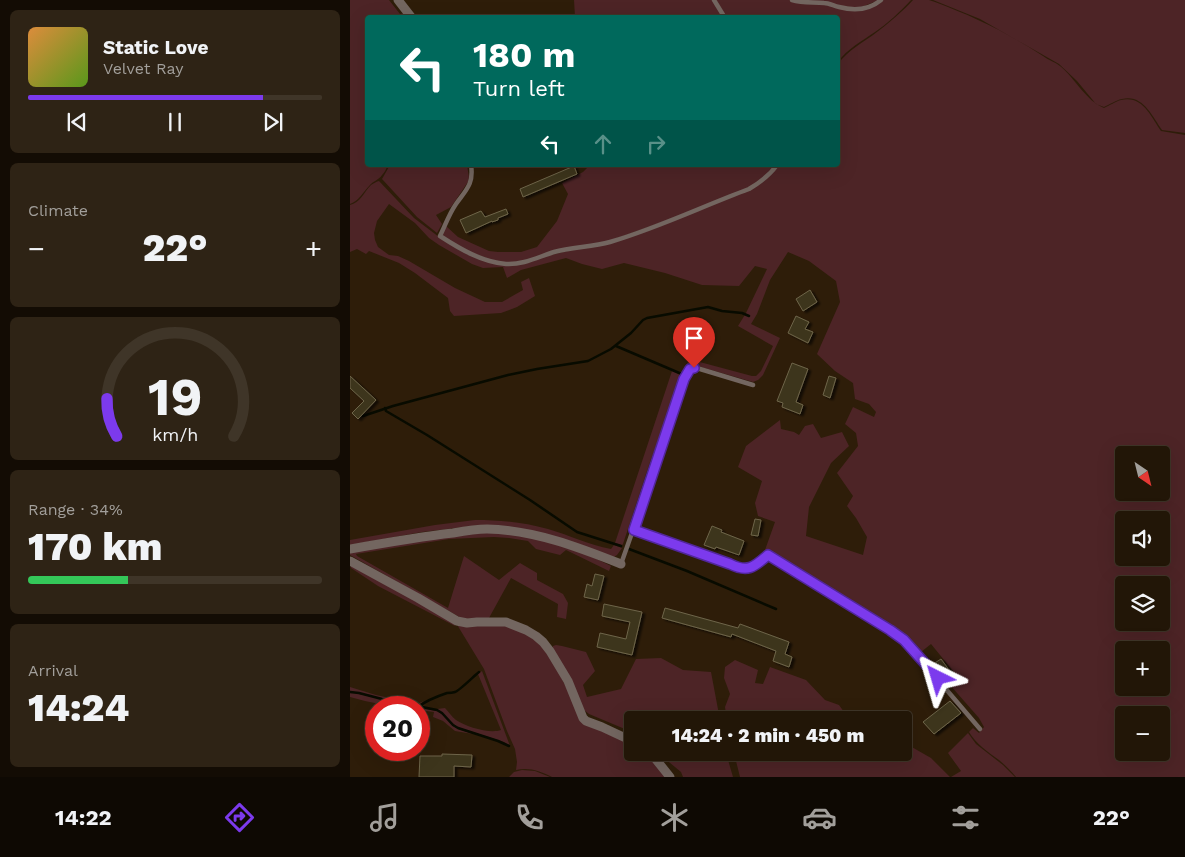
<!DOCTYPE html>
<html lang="en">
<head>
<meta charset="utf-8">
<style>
  :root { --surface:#221607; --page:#2e2315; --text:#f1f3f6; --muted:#a29f9b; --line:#3f3528; --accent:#7c3aed }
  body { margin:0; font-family:"Work Sans",sans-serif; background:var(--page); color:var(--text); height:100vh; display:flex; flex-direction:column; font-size:19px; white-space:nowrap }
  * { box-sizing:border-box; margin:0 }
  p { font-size:16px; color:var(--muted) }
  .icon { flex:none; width:28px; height:28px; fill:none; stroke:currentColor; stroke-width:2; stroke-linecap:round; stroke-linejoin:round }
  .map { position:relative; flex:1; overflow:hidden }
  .sheet { display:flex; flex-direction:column; gap:10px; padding:10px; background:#130c04; width:350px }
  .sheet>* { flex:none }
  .top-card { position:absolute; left:15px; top:15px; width:475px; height:152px; border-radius:5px; box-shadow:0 5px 20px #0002,0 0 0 1px var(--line); background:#00695c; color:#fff; overflow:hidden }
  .needle { width:32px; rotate:145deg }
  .fabs { position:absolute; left:765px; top:446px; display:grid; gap:10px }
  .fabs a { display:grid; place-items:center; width:55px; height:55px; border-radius:5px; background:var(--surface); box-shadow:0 5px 20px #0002,0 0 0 1px var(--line); font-size:25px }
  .speed { position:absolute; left:15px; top:696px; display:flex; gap:10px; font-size:25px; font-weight:700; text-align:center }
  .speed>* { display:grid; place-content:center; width:65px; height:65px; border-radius:50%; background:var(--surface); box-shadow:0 5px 20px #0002,0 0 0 1px var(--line); line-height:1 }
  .speed .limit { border:8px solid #d22; background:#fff; color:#111 }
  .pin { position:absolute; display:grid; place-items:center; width:42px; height:42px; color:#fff; margin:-51px -21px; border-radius:50% 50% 50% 0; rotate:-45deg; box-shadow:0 0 5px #0007 }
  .pin .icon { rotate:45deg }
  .me { position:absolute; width:55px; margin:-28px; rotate:320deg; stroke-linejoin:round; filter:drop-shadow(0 0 4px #0008) }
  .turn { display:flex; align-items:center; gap:18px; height:105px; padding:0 25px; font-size:22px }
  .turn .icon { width:65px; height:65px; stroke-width:2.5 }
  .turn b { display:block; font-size:35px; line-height:42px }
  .lanes { display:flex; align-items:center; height:48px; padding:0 25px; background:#0003; justify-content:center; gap:25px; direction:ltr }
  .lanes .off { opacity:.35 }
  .big { font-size:38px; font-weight:800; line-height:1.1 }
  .sheet .widget { flex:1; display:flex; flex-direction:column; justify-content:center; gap:8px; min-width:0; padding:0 18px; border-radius:8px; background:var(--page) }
  .sheet .dial { align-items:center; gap:0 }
  .dial svg { height:130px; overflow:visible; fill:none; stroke:var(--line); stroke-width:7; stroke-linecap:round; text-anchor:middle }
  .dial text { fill:var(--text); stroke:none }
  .song { display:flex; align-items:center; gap:15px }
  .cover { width:60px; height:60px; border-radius:8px; background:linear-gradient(135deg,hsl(30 70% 55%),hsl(90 70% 35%)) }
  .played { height:5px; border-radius:2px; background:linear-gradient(90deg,var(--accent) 80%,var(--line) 80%) }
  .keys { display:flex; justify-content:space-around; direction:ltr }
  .heat { display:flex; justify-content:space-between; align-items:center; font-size:28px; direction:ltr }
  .charge { height:8px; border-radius:4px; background:linear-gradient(90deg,#34c759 34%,var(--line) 0) }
  .trip { position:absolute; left:274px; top:711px; width:288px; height:50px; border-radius:5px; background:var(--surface); box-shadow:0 5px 20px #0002,0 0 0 1px var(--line); font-weight:800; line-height:50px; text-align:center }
  .menu { display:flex; height:80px; justify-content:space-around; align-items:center; background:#0e0903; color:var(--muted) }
  .menu .icon { width:35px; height:35px }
  .menu .current { color:var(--accent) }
  .menu b { font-size:22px; color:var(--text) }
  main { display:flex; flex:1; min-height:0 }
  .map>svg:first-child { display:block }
</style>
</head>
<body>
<main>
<section class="sheet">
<div class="widget">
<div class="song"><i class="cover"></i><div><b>Static Love</b><p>Velvet Ray</p></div></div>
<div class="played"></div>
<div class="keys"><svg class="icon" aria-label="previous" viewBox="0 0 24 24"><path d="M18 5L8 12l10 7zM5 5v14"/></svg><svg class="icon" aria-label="pause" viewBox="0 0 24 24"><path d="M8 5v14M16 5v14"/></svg><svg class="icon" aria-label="next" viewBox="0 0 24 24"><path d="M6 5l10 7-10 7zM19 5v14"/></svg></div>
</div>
<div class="widget"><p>Climate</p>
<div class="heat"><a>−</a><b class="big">22°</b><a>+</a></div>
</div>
<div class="widget dial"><svg viewBox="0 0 100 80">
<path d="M14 69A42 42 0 1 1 86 69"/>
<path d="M14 69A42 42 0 0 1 8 46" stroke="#7c3aed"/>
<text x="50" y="56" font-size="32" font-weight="700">19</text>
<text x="50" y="72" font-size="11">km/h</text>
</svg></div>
<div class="widget"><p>Range · 34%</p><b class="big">170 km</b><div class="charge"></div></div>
<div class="widget"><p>Arrival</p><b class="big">14:24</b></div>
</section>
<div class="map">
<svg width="835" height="777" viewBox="0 0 835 777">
  <defs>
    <filter id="shadow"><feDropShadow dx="3" dy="2" stdDeviation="1" flood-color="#0009"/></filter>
  </defs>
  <rect width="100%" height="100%" fill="#2e1d09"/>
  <path fill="#4d2426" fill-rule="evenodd" d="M0,0H39L50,14L55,13L58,17L18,18V165H38C36,169 35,172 32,175C29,180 23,181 20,185C13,192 9,201 0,204Z
    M224,0H363L374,17H225Z
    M366,0H439L475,4L509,11L533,0H561C551,11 537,24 525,32C512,41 497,49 488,62V18L376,17Z
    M445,0H529L509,8Z
    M563,0H579L585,2C600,8 614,13 628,20C651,30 672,43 693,56C698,60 705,62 710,66C726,79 735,100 754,108C759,106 766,101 771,100C793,95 801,117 811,131L835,135V777H666C661,771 655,765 649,760C638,752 626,744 619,732L623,728L629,733L634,727L629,718L600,685L608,677L581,644L571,652L560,639L492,596L433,562L415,550L425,522L408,516L405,503L412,481L388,467L396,446L430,420L431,429L444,432L449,435L455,426L463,424L471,438L492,432L499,446L481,463L459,507L456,536L513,555L517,537L506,518L497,506L503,496L487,473L508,446L506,433L495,424L503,407L524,417L526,412L519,404L505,399L503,383L485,371L467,354L490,302L486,281L459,261L438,252L420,280L407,314L401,324L430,338L413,375L408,380L403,382L344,365H340L337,366V363L343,360L346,361L402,376H406L411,371L423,346L388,326L396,313L417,269L405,266L389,286L352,285L315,273L274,263L252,269L232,264L216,258L171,270L157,278L153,267L133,268L122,264L89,245L79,238L65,223L39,204L27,221L24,233L25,240L28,247L39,255L48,256L59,261L105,288L135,302H152L173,290L171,282L179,278L185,296L167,307L151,313L104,316L100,311L98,298L65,273L49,263L19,251L16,254L7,249L0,252V205C10,203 14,192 21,185C23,184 27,181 29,181L64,218L89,237L102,245L155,265L205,253L259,243L400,190L428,165H488V64C498,50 514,42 527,32C539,23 553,11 563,0ZM774,455H811V492H774ZM774,520H811V558H774ZM774,585H811V622H774ZM774,650H811V688H774ZM774,715H811V752H774Z
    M583,0H835V133L812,130C802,116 793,94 772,99C766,100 759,105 754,107L746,104L727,81L709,64L630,19Z
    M40,165H117L119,177L118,182L101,207L86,215L92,224L87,233L67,217L32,179Z
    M240,165H425L418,175L399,188L332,215L259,241L168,263C136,263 118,251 92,236L96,226L108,237L139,251L148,252H171L187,247L207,221L218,194L212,183L233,172Z
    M322,371L333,376L300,462L273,544L272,545L265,543Z
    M125,520C150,520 173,522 198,529C219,535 239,545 261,549L264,545L272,548L267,555L264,557L131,525L72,532L0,545V540L85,525Z
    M127,533H163L224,548L261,566L259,571L216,550L210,555L186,549L178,541L159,538L144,537L99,539L6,554L7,556L98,608L114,556L149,580L170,563L187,573V580L213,594L218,603L216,619L207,617L208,604L161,578L139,618L113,619L0,555V551Z
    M0,562L102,619L105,626L28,586L1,568Z
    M106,623L165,626L197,649L230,715L282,741V752L301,753L320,777H202C190,771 179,767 166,770L167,762L165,749L157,731L134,669Z
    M206,645L212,646L236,652L245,671L233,685L237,697L271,689L286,659L311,658L333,670L361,672L370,720H282V732L239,714L234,710L203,649V646Z
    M385,660L408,670L405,683L413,684L420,667L456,680L475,700L489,705L499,719L505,720H377L375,707L380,694L374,678L375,667Z
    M132,671L160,746L154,742L107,727L87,709L95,708C99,712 102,717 106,720C116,727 140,734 151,730L128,674Z
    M0,687L26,695L67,704L74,701L67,706L0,691Z
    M0,692L9,694L66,707C43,708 22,703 0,697Z
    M69,708L87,711L93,715L103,726L108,729L123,734L105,731L93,721L83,717L84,712L69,710Z
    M618,733L626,744L653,765L665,777H601L611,771L598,753Z
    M553,742L581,758L600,777H390L384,753L552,752Z
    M308,753H376L383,777H333L331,772Z
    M172,770L185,771L200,777H159L164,772Z"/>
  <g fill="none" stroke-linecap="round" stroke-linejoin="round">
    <path stroke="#080b00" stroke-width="2.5" d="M266,346L334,375
      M35,408L36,411L77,435L180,500L227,532L271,546
      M13,416L43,406L158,375L187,369L238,361L261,349L281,333L293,320L297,318L358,307L372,311L392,313L399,316
      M279,549L337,571L426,609
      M0,692L9,693L32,699L87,710L92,713L103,725L108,728L148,741L159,746
      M68,707C77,700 85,697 97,693C99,693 102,693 105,692C109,691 124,676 129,672"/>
  </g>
  <path fill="#3d351b" stroke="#6e654a" filter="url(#shadow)" d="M224,166L227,174L173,197L170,189Z
    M156,209L158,214L148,218V220L142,222V221L116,233L110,220L131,211L135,217Z
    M460,290L467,302L453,311L446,299Z
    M446,316L459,322L455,329L463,332L458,343L438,333Z
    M442,363L458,369L446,402L453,405L450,414L432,407L433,403L427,401Z
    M0,376L26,400L8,419L2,413L14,401L0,388Z
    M479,376L486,378L480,398L473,395Z
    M405,519L411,520L408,536L401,535Z
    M362,526L372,530L371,532L394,541L389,555L366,547L365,549L354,545Z
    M245,574L254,576L248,600L234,597L237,584L242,586Z
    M254,604L292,612L282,655L247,647L250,633L276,639L280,622L252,616Z
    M315,608L388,628L390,624L439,642L435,654L442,657L439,667L423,661L426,651L382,634L381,637L312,618Z
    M591,659L605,678L598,684L583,664Z
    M600,701L611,713L584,734L573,722Z
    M92,754L122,755L121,767L104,766V777H69L70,756H92Z"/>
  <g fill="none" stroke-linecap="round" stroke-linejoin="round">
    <path stroke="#736660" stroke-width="4.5" d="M364,0L375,18
      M442,0C452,3 463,2 474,3C479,3 484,6 489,7C504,11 519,10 531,0
      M121,165C124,184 116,190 106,204C99,214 95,226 90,236C110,249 132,262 156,264C173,265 188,257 204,252C222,247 242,247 260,242C308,228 353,206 399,189C411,182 419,176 427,165
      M283,530L380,564C398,573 404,567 418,555L540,630L554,640L630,729
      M271,564L283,530L337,372L340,369H350L403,385"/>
    <path stroke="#736660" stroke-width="9" d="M48,0L62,18
      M0,549C34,543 68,537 103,533C114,531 126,529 137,529C184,530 228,547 271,564
      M0,561L68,598L107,621L117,623L127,622H156L176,630L186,636L193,642L200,651L218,681L233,718L236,721L252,727L282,741
      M299,752L304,757L320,777"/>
  </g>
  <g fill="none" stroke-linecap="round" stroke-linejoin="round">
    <defs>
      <path id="route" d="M344,368L340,369L334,379L284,530L380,564C398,573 404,567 418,555L540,630L554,640L588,678"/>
    </defs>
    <use href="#route" stroke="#51269a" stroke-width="12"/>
    <use href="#route" stroke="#7c3aed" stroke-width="9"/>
  </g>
</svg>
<div class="fabs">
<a><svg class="needle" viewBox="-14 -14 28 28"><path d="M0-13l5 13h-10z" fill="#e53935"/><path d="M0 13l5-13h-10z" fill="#a29f9b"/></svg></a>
<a><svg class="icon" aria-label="sound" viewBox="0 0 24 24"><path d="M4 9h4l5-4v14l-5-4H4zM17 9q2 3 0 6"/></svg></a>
<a><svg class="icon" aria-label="layers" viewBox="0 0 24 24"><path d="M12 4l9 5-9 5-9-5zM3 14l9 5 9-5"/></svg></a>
<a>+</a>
<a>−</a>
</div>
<div class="speed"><div class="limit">20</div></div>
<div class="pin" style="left:344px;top:368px;background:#d93025"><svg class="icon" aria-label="arrive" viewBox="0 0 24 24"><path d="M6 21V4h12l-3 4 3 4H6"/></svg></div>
<svg class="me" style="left:588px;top:678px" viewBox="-20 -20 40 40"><path d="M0-17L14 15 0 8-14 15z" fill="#7c3aed" stroke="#fff" stroke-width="4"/></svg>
<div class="trip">14:24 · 2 min · 450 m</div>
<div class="top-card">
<div class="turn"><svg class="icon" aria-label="left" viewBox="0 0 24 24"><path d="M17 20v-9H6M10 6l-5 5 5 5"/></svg><div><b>180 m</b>Turn left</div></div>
<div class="lanes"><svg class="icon" aria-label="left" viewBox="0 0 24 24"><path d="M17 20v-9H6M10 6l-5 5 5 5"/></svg><svg class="icon off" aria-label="ahead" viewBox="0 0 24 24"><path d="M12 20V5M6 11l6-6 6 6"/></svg><svg class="icon off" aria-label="right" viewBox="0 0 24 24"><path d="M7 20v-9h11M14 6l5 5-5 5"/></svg></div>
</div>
</div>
</main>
<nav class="menu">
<b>14:22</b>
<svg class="icon current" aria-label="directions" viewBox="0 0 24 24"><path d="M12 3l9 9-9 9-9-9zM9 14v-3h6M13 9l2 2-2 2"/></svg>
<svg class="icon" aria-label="music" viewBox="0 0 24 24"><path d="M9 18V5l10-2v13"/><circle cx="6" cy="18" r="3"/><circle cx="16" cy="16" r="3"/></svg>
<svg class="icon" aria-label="phone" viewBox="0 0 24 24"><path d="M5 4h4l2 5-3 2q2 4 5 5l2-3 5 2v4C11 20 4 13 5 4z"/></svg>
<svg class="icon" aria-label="climate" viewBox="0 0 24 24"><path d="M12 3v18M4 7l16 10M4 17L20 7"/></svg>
<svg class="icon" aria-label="car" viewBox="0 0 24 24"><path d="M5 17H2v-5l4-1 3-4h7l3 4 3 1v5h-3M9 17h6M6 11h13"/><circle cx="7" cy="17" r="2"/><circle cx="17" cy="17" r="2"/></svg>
<svg class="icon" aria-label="filters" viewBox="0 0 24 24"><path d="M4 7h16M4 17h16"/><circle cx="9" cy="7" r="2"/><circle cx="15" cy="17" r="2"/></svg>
<b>22°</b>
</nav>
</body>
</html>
